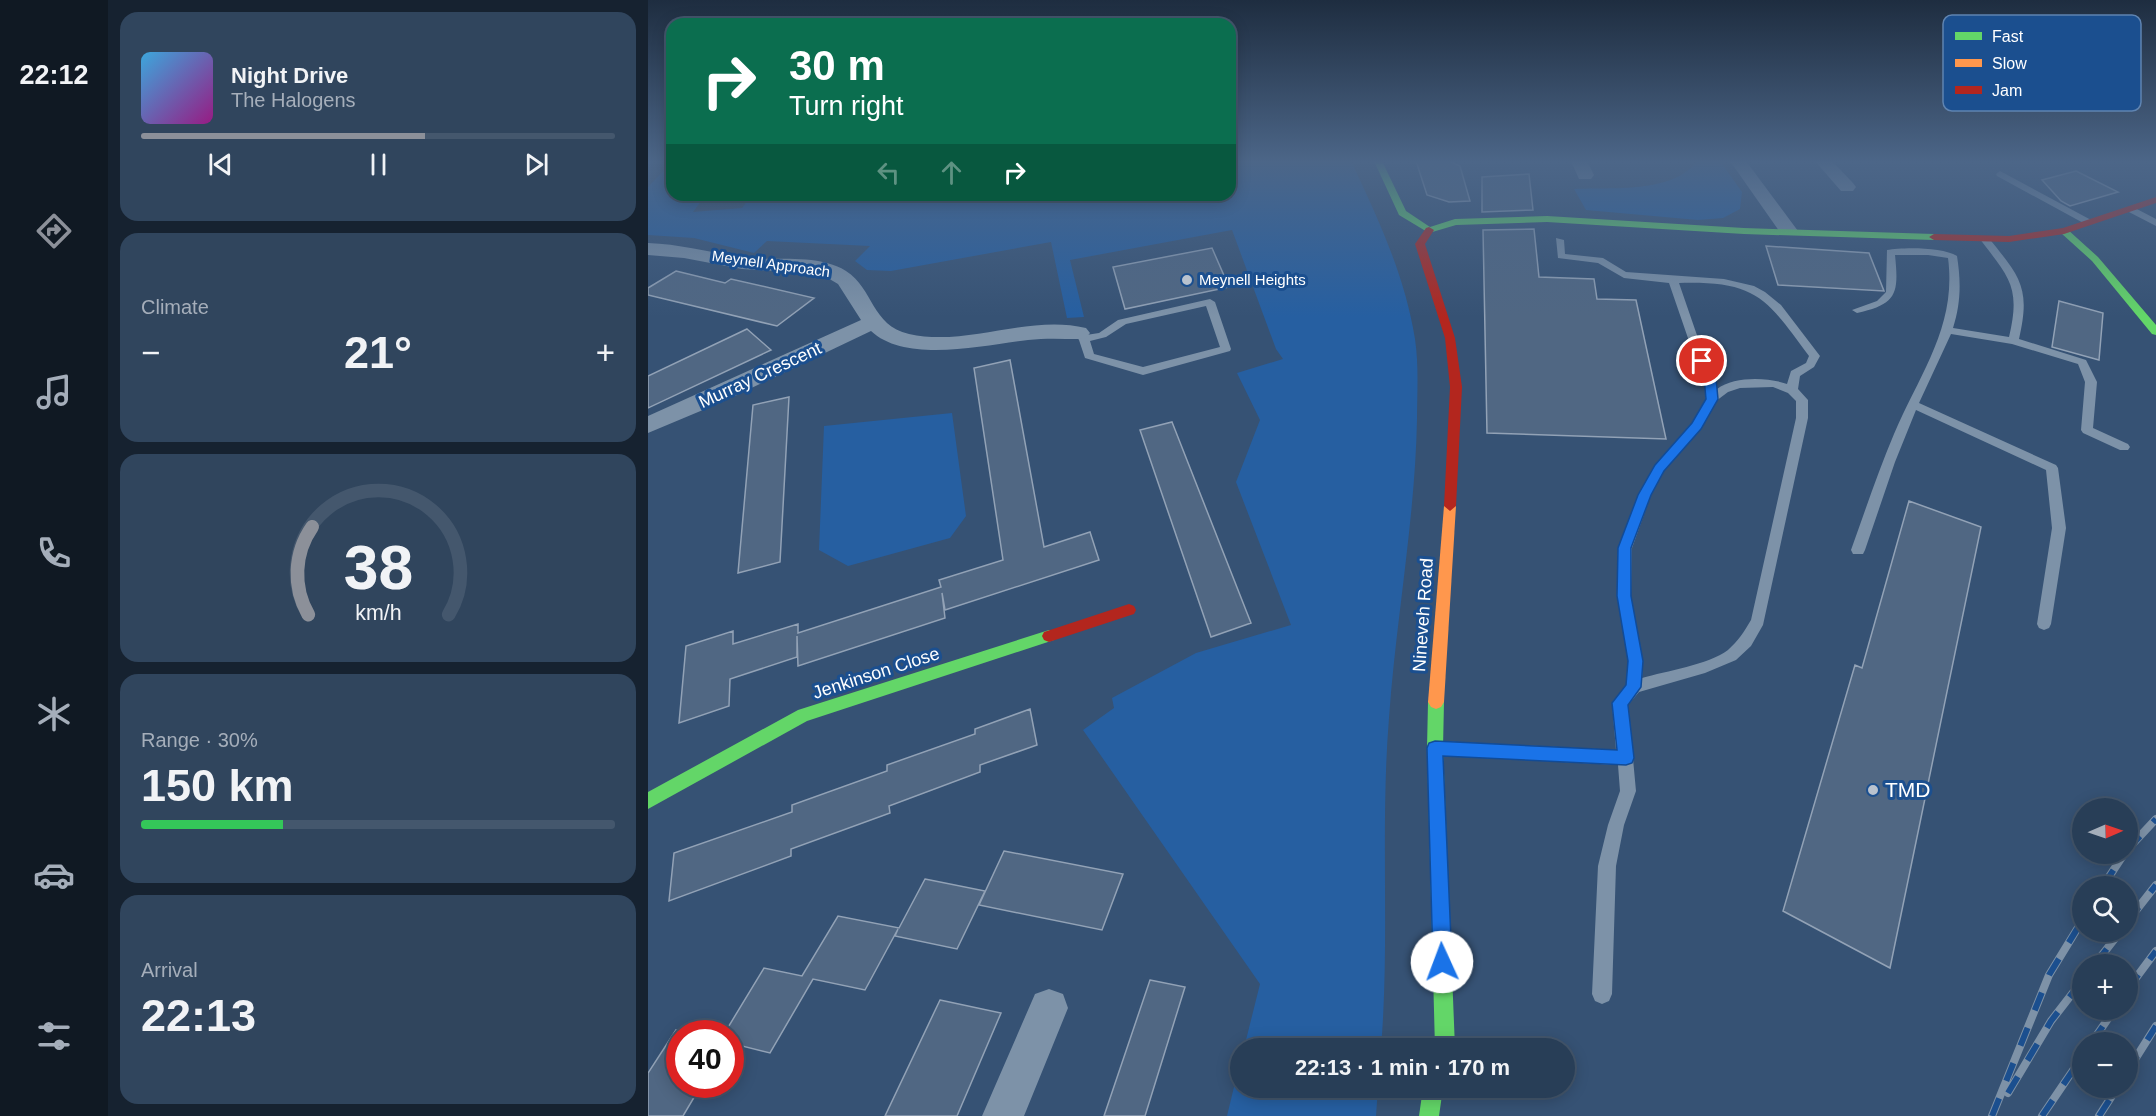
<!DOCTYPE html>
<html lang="en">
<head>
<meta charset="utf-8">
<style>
  :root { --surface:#283e57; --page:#30455d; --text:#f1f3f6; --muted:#a5aeba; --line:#44576d; --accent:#8c9099 }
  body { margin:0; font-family:Arial,sans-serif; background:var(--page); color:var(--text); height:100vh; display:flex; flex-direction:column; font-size:22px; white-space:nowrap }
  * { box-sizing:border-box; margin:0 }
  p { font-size:20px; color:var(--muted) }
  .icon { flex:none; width:33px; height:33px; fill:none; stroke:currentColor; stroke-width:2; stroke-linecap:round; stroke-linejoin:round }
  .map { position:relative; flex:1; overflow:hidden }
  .side { display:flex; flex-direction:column; gap:12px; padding:12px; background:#162230; width:540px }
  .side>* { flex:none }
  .banner { position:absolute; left:18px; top:18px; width:570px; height:183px; border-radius:18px; box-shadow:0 3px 15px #0003,0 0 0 2px var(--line); background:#0b6e4f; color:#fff; overflow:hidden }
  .needle { width:39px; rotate:88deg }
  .buttons { position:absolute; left:1424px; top:798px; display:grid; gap:12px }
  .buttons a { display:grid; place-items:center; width:66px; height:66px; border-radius:50%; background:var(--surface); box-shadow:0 3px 15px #0003,0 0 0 2px var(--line); font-size:30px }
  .speed { position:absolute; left:18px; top:1020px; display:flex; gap:12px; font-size:30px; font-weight:700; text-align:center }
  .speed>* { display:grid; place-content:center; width:78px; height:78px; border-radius:50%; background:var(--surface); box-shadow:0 3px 15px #0003,0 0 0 2px var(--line); line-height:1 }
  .speed .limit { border:9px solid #d22; background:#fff; color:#111 }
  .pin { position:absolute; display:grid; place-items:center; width:51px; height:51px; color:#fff; margin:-26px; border:3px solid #fff; border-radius:50%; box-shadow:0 2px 6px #0007 }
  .me { position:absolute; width:66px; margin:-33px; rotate:358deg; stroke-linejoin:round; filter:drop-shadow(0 0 4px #0008) }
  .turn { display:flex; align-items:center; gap:21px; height:126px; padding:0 24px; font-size:27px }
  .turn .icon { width:78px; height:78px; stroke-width:2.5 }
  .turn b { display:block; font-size:42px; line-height:51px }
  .lanes { display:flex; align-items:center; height:57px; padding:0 24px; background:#0003; justify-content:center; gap:30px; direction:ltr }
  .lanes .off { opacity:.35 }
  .big { font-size:45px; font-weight:800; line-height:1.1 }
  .side .card { flex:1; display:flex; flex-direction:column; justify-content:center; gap:9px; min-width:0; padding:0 21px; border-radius:18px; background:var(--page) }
  .side .dial { align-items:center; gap:0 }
  .dial svg { height:156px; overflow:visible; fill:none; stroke:var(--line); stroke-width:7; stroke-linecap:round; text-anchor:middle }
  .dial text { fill:var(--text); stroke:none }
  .song { display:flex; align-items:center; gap:18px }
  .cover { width:72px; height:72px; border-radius:9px; background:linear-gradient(135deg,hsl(200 70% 55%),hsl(310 70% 35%)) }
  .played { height:6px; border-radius:3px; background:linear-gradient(90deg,var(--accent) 60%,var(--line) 60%) }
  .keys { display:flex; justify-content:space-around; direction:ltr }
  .heat { display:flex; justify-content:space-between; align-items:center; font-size:33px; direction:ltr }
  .charge { height:9px; border-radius:4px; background:linear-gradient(90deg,#34c759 30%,var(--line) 0) }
  .trip { position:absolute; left:582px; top:1038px; width:345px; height:60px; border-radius:30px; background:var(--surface); box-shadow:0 3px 15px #0003,0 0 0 2px var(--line); font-weight:800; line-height:60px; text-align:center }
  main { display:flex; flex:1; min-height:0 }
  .tab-bar { display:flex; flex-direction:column; width:108px; justify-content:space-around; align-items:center; background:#101923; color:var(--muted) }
  .tab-bar .icon { width:42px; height:42px }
  .tab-bar .on { color:var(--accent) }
  .tab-bar b { font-size:27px; color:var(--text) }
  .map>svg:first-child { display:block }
</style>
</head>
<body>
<main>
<nav class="tab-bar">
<b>22:12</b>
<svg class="icon on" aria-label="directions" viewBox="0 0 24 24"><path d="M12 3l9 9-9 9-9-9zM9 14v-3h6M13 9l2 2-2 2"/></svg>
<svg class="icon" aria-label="music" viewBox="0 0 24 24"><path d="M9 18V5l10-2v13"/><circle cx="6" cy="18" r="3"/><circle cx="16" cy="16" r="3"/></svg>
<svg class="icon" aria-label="phone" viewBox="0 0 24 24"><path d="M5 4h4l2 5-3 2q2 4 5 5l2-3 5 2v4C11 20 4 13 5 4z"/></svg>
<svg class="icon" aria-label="climate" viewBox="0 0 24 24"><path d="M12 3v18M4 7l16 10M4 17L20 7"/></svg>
<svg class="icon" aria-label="car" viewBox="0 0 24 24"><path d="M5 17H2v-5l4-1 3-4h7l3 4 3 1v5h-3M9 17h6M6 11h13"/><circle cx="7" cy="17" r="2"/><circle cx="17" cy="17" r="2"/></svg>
<svg class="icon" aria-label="filters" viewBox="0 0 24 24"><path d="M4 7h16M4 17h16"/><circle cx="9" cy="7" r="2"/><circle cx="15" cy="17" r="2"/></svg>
</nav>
<section class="side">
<div class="card">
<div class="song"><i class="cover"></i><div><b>Night Drive</b><p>The Halogens</p></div></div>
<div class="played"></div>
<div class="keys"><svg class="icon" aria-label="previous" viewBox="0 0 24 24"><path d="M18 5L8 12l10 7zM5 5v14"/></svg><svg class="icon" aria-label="pause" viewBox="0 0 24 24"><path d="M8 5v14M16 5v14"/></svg><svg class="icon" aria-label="next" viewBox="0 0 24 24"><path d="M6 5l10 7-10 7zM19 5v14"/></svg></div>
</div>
<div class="card"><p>Climate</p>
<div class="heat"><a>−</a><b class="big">21°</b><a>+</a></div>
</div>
<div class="card dial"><svg viewBox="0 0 100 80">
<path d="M14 69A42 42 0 1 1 86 69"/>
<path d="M14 69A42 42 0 0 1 16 24" stroke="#8c9099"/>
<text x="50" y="56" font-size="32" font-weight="700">38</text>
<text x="50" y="72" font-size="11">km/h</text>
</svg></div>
<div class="card"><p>Range · 30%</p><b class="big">150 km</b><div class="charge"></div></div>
<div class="card"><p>Arrival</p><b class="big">22:13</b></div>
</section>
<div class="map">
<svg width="1508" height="1116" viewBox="0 0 1508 1116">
  <rect width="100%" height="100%" fill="#365274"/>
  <path fill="#265fa1" d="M582,161H703C730,218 757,276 767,339C771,366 769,394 769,420C767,520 748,619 741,718C732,828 742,939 733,1048H596L612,984L435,730L466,708L464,698L548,653L643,625L588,482L612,420L589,373L635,359L628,349L584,230L422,260L436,317L419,318L403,242L243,271L219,270L207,261L222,246L119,241L106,253L46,238L0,235V187L24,162V195L56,197L45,212L94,208L104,195H582Z
    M1049,161H1072L1094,192L1092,209L1075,218L1050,220L938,210L926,189C963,187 1025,194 1049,161Z
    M304,413L318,516L302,538L200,566L171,550L176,426Z
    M592,1062V1088H730L728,1116H579Z"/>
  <path fill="#506783" stroke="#92a2b6" stroke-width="1.5" d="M768,161H801L812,166L822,201L801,202L779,195Z
    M1428,171L1470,192L1422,206L1413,201L1394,180Z
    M881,174L885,210L834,212V177Z
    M886,229L891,277L946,279L949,299L988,300L1018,439L839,433L835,230Z
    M1118,246L1221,253L1236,291L1130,285Z
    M564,248L581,287L477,309L465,267Z
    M28,271L77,283L83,279L166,298L129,326L0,295V288Z
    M1411,301L1455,313L1451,360L1404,347Z
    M99,329L123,350L0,408V376Z
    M362,360L396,547L442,532L451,560L297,610L294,593L297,618L150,666L149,636V657L82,679L81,706L31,723L38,646L85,631V644L150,624V633L293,587L291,580L355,560L326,368Z
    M141,397L132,562L90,573L105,405Z
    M524,422L603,623L563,637L492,430Z
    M1261,501L1333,527L1242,968L1135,911L1207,665L1214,668Z
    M382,709L389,745L332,765V772L241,806L242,813L143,849V856L21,901L26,853L144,812V805L239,771V765L327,734V729Z
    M356,851L475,874L454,930L331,905Z
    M277,879L337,891L309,949L247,936L250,929L217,990L165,979L122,1053L82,1043V1034H76L116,968L154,976L190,916L251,928Z
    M502,980L537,987L497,1116H456Z
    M292,1000L353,1013L309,1116H237Z
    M28,1030L41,1034H32V1084H54L35,1116H0V1073Z"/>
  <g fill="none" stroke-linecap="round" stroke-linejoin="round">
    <path fill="#7d92a8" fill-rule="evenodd" d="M1352,171L1445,221L1447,223L1439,225L1349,176L1348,174Z
      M1479,207H1485L1508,219V226L1479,211Z
      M1334,237H1340C1372,277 1383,287 1371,339L1438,360L1449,382L1445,428L1480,444L1482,447L1480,450H1472L1435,433L1433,430L1437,382L1430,364L1364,344L1303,334L1271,403L1408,465L1410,468L1418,528L1403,624L1401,628L1396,630L1391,628L1389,624L1404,528L1398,470L1268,410L1247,462L1217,550L1215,554H1205L1203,550C1217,511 1230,472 1246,434C1272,373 1309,326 1300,258L1280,255H1247C1251,294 1249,304 1209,313L1204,310L1229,301L1238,292L1239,250C1255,247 1295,247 1309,256C1313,281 1313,303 1305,328L1361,337C1373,286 1361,278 1332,239Z
      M908,238L916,240L917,254L955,258L978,272L1076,279L1106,286L1117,292L1133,305L1172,356L1166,367L1152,376L1150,389L1160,400V418L1115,625L1103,646L1088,660L1057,673L991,692L980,705L988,791L976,825L968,866L964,994L961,1001L954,1004L947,1001L944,994L950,866L960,825L972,791L970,765L789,755L783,753L781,748L783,743L789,741L968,750L964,703L979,685L981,661L969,596L970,548L991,495L1007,465L1044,424L1058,399L1056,378L1042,344L1021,283L976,278L950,263L910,258ZM1031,283C1109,281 1118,298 1161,356L1158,363L1143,371L1139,384C1120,377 1086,376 1069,389L1068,378L1052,344ZM1125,387L1140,393L1148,401V418L1103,620C1096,632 1090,641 1080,650C1060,665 1018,671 994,678L995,661L983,596L984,548L1003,495L1016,471L1053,429L1068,401L1080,392L1092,388Z
      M562,299L567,302L583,349L582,351L495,375L437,358L431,340L426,333L431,330L438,335L451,333L470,320ZM558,306L572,347L495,367L446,354L442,341L458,337L478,324Z"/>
    <path fill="#7d92a8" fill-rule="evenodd" d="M923,161H939L946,175L943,179H931Z
      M1082,161H1098L1150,231L1148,235H1134Z
      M1167,161H1184L1205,183L1208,187L1205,191H1193Z
      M0,243C33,244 63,253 95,257C128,262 169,253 198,271C226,289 223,325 261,334C320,347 380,314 438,328L442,333L438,338L431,339C414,339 397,338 380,340C337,345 258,364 223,331L74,402L0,433V416L213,320L190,284L173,274L94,269L36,258L0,255Z
      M401,989L415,994L420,1008L376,1116H334L387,994Z"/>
    <path fill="#63d668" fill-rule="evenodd" d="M726,161H734L758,211L782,227L807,219L899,216L1096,228L1286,234L1291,237L1286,240L1096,234L899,222L808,225L781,233L751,215Z
      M1413,229H1419L1450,257L1508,325V335L1504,334L1444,261L1413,233Z
      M401,630L406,632L408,636L406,640L159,721L0,809V792L150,710Z
      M788,695L793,697L796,702L795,748L807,1048H787L779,748L780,702L783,697Z
      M775,1088H795L791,1116H771Z"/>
    <path fill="#ff974d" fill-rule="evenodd" d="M802,501L808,506L796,702L793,707L788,709L783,707L780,702L796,506Z"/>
    <path fill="#b3261e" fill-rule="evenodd" d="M1508,197V203L1416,234L1361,242L1286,240L1281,237L1286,234L1361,236L1415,228Z
      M781,227L786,230L777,244L807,338L814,387L808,506L802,511L796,506L802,387L797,338L767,244L778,228Z
      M481,604L486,606L488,610L486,614L401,642L396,640L394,636L396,632Z"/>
    <defs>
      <path id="rail" d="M1479,850L1508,819
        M1455,886L1476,854
        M1479,922L1508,885
        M1447,964L1472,932
        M1479,990L1508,951
        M1444,1042L1466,1010
        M1479,1072L1508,1026
        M1360,1093L1403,1021L1434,981
        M1344,1116L1401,975L1434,921
        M1394,1116L1434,1057
        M1451,1116L1469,1088"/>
    </defs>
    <use href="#rail" stroke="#7e92a7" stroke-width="8"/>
    <use href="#rail" stroke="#1b4f8f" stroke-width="6" stroke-dasharray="19" stroke-linecap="butt"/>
  </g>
  <linearGradient id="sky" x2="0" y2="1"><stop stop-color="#1e2d40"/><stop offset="0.51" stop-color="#4c6688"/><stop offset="1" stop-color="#4c6688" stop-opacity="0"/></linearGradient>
  <rect width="1508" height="317" fill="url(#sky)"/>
  <path fill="#1a73e8" stroke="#114b97" stroke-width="1.5" d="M1054,358L1060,361L1068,378L1070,399L1053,429L1016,471L1003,495L983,548V596L995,661L993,687L980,705L986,758L984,763L978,765L795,756L804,962L801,969L794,971L788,969L785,962L779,748L781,743L787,741L969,750L964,703L978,685L980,661L969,596L970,548L990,495L1007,465L1044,423L1058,399L1056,378L1049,361Z"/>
  <g fill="#b9c2ce" stroke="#1b4f8f" stroke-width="2">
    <circle cx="539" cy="280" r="6"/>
    <circle cx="1225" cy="790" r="6"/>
  </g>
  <g text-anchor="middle" stroke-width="6" stroke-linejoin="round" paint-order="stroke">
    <g font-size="15" fill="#fff" stroke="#1b4f8f">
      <text transform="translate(123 264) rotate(8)" y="5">Meynell Approach</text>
    </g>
    <g font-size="15" fill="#fff" stroke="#1b4f8f" text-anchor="start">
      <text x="551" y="285">Meynell Heights</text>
    </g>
    <g font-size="18" fill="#fff" stroke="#1b4f8f">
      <text transform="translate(112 375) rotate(-25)" y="6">Murray Crescent</text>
      <text transform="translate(775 615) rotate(-86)" y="6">Nineveh Road</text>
      <text transform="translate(228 673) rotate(-18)" y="6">Jenkinson Close</text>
    </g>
    <g font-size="21" fill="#fff" stroke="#1b4f8f" text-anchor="start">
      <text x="1237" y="797">TMD</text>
    </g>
  </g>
  <rect x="1295" y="15" width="198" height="96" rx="9" fill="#1b4f8f" stroke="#5f84b1" stroke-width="1.5"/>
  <rect x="1307" y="32" width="27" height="8" fill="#63d668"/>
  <rect x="1307" y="59" width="27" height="8" fill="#ff974d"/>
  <rect x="1307" y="86" width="27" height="8" fill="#b3261e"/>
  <g font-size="16" fill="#fff">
    <text x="1344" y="42">Fast</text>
    <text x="1344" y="69">Slow</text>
    <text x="1344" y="96">Jam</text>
  </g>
</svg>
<div class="buttons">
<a><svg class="needle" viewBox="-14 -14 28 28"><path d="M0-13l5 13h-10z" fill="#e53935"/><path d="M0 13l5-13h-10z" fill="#a5aeba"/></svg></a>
<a><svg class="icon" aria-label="search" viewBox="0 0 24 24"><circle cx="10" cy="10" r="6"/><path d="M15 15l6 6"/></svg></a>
<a>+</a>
<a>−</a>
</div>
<div class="speed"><div class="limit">40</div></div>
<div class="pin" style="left:1054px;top:361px;background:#d93025"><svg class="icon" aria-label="arrive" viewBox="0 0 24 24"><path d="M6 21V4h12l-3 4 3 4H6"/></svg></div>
<svg class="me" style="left:794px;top:962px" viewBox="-20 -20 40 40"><circle r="19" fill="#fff"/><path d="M0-13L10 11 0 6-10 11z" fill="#1a73e8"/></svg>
<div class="trip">22:13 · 1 min · 170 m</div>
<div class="banner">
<div class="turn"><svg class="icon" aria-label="right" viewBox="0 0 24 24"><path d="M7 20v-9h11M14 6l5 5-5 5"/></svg><div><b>30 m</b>Turn right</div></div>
<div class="lanes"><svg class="icon off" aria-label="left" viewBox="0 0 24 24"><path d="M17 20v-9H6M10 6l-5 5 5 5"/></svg><svg class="icon off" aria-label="ahead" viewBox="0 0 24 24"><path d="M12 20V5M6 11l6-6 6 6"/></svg><svg class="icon" aria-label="right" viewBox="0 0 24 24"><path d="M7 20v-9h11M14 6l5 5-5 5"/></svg></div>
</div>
</div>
</main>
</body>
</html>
